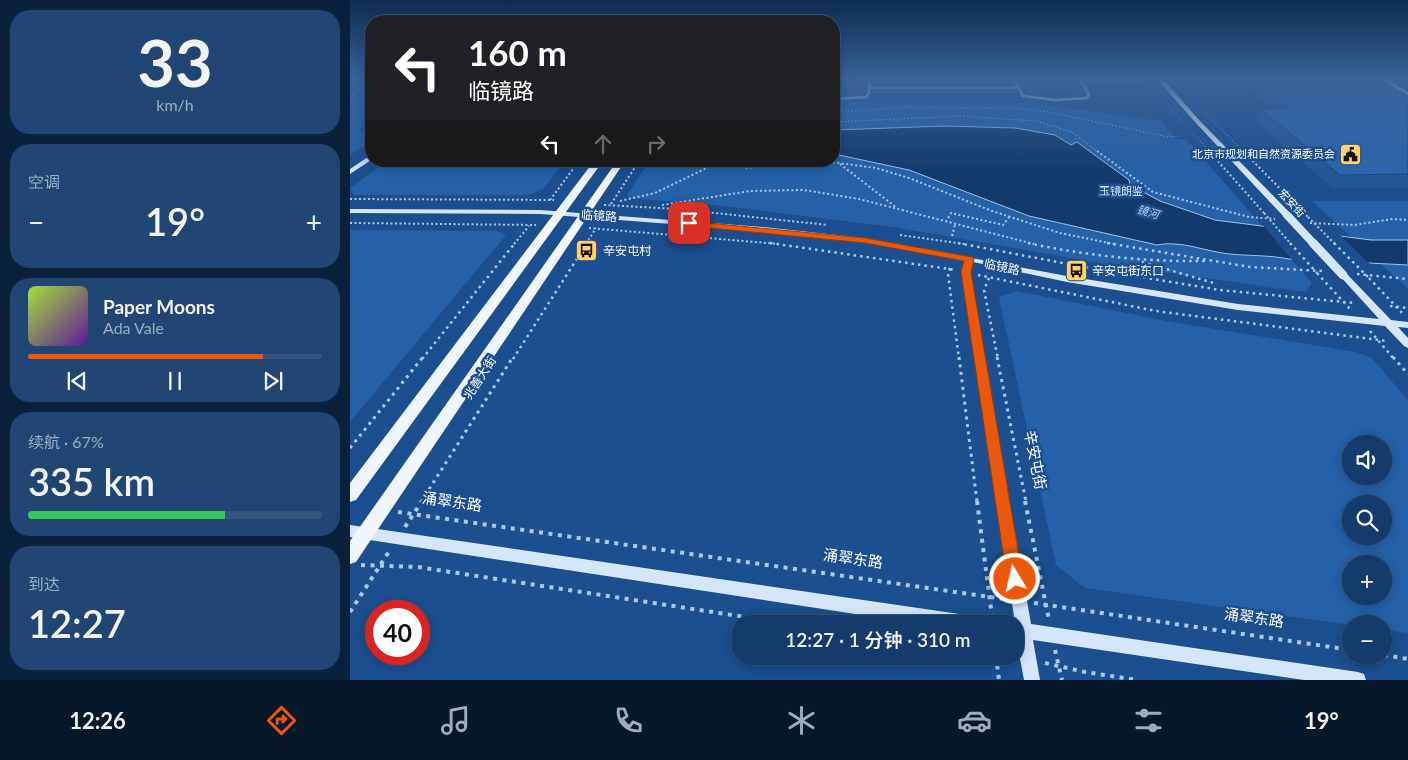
<!DOCTYPE html>
<html lang="zh">
<head>
<meta charset="utf-8">
<style>
  :root { --surface:#143b6b; --page:#214673; --text:#f1f3f6; --muted:#9dadc1; --line:#33557e; --accent:#ea580c }
  body { margin:0; font-family:Lato,"Noto Sans SC",sans-serif; background:var(--page); color:var(--text); height:100vh; display:flex; flex-direction:column; font-size:19px; white-space:nowrap }
  * { box-sizing:border-box; margin:0 }
  p { font-size:16px; color:var(--muted) }
  .icon { flex:none; width:28px; height:28px; fill:none; stroke:currentColor; stroke-width:2; stroke-linecap:round; stroke-linejoin:round }
  .map { position:relative; flex:1; overflow:hidden }
  .details { display:flex; flex-direction:column; gap:10px; padding:10px; background:#0b203b; width:350px }
  .details>* { flex:none }
  .top-card { position:absolute; left:15px; top:15px; width:475px; height:152px; border-radius:20px; box-shadow:0 2px 12px #0003,0 0 0 1px var(--line); background:#202124; color:#fff; overflow:hidden }
  .controls { position:absolute; left:992px; top:435px; display:grid; gap:10px }
  .controls a { display:grid; place-items:center; width:50px; height:50px; border-radius:50%; background:var(--surface); box-shadow:0 2px 12px #0003,0 0 0 1px var(--line); font-size:25px }
  .speed { position:absolute; left:15px; top:600px; display:flex; gap:10px; font-size:25px; font-weight:700; text-align:center }
  .speed>* { display:grid; place-content:center; width:65px; height:65px; border-radius:50%; background:var(--surface); box-shadow:0 2px 12px #0003,0 0 0 1px var(--line); line-height:1 }
  .speed .limit { border:8px solid #d22; background:#fff; color:#111 }
  .pin { position:absolute; display:grid; place-items:center; width:42px; height:42px; color:#fff; margin:-21px; border-radius:10px; box-shadow:0 2px 8px #0006 }
  .me { position:absolute; width:55px; margin:-28px; rotate:351deg; stroke-linejoin:round; filter:drop-shadow(0 0 4px #0008) }
  .turn { display:flex; align-items:center; gap:18px; height:105px; padding:0 20px; font-size:22px }
  .turn .icon { width:65px; height:65px; stroke-width:2.5 }
  .turn b { display:block; font-size:35px; line-height:42px }
  .lanes { display:flex; align-items:center; height:48px; padding:0 20px; background:#0003; justify-content:center; gap:25px; direction:ltr }
  .lanes .off { opacity:.35 }
  .big { font-size:38px; font-weight:600; line-height:1.1 }
  .details .card { flex:1; display:flex; flex-direction:column; justify-content:center; gap:8px; min-width:0; padding:0 18px; border-radius:20px; background:var(--page) }
  .details .dial { align-items:center; gap:0 }
  .dial b { font-size:65px; line-height:1 }
  .song { display:flex; align-items:center; gap:15px }
  .cover { width:60px; height:60px; border-radius:8px; background:linear-gradient(135deg,hsl(80 70% 55%),hsl(270 70% 35%)) }
  .played { height:5px; border-radius:2px; background:linear-gradient(90deg,var(--accent) 80%,var(--line) 80%) }
  .keys { display:flex; justify-content:space-around; direction:ltr }
  .heat { display:flex; justify-content:space-between; align-items:center; font-size:28px; direction:ltr }
  .charge { height:8px; border-radius:4px; background:linear-gradient(90deg,#34c759 67%,var(--line) 0) }
  .trip { position:absolute; left:382px; top:615px; width:292px; height:50px; border-radius:20px; background:var(--surface); box-shadow:0 2px 12px #0003,0 0 0 1px var(--line); font-weight:600; line-height:50px; text-align:center }
  .tab-bar { display:flex; height:80px; justify-content:space-around; align-items:center; background:#08182b; color:var(--muted) }
  .tab-bar .icon { width:35px; height:35px }
  .tab-bar .current { color:var(--accent) }
  .tab-bar b { font-size:22px; color:var(--text) }
  main { display:flex; flex:1; min-height:0 }
  .map>svg:first-child { display:block }
</style>
</head>
<body>
<main>
<section class="details">
<div class="card dial"><b>33</b><p>km/h</p></div>
<div class="card"><p>空调</p>
<div class="heat"><a>−</a><b class="big">19°</b><a>+</a></div>
</div>
<div class="card">
<div class="song"><i class="cover"></i><div><b>Paper Moons</b><p>Ada Vale</p></div></div>
<div class="played"></div>
<div class="keys"><svg class="icon" aria-label="previous" viewBox="0 0 24 24"><path d="M18 5L8 12l10 7zM5 5v14"/></svg><svg class="icon" aria-label="pause" viewBox="0 0 24 24"><path d="M8 5v14M16 5v14"/></svg><svg class="icon" aria-label="next" viewBox="0 0 24 24"><path d="M6 5l10 7-10 7zM19 5v14"/></svg></div>
</div>
<div class="card"><p>续航 · 67%</p><b class="big">335 km</b><div class="charge"></div></div>
<div class="card"><p>到达</p><b class="big">12:27</b></div>
</section>
<div class="map">
<svg width="1058" height="680" viewBox="0 0 1058 680">
  <rect width="100%" height="100%" fill="#1b4f8f"/>
  <path fill="#2461a8" fill-rule="evenodd" d="M0,78H21V106L16,111L10,130L20,141L0,155Z
    M484,102L680,103L811,121L826,139H836L962,283L956,292L767,266L543,227L374,206L279,198L277,195L299,161H484Z
    M37,161H215L193,189L178,195H3L0,188Z
    M962,201H1058V289Z
    M0,230L147,231L156,235L0,422Z
    M667,291L822,322L1006,352L1022,358L1058,400V633L1034,630V624H1001V625L735,588L706,565L649,297ZM1001,444H1034V476H1001ZM1001,504H1034V536H1001ZM1001,564H1034V596H1001Z"/>
  <path fill="#123a6d" stroke="#9cc4f0" d="M595,126L665,128L705,135L721,145L727,142L779,180L780,185L810,201L865,220L1021,240H1058V265L939,259C919,255 900,256 880,254C857,252 831,240 807,245L679,216L559,170L484,154V130Z"/>
  <path fill="#1b4f8f" d="M912,224L989,234L1021,265L944,262Z"/>
  <g fill="none" stroke-linecap="round" stroke-linejoin="round">
    <path stroke="#a9c9ee" stroke-width="1" stroke-dasharray="1 2.5" stroke-linecap="butt" d="M823,79H898
      M1051,79H1058
      M801,87L832,121
      M0,97L21,80
      M484,110L508,111L558,107L660,108L699,112L818,137L829,136
      M855,113L894,152
      M484,122L610,116L686,121L722,132L748,152
      M843,133L860,152"/>
    <path stroke="#a9c9ee" stroke-width="2" stroke-dasharray="2 2.5" stroke-linecap="butt" d="M747,151L803,192L899,217L925,219
      M859,151L914,213
      M893,151L958,217
      M374,161C393,172 410,167 430,161
      M474,161L526,168L559,178L642,211L710,233L764,244
      M490,164L547,208
      M0,199L204,200
      M200,200L229,161
      M270,201L305,193L371,161
      M261,204L289,161
      M254,205L327,209L478,225
      M312,205L400,191L454,190L509,199L684,244
      M596,222L601,213L653,225L660,216
      M0,223L186,225
      M960,223L1005,225L1042,219L1058,220
      M239,228L429,244
      M550,235L615,244
      M602,236L605,225
      M164,244L179,226
      M236,244L246,228"/>
    <path stroke="#a9c9ee" stroke-width="2.5" stroke-dasharray="2.5 4" stroke-linecap="butt" d="M420,243L606,270
      M608,243L760,272L870,290L1004,303
      M678,243C738,256 797,262 858,261
      M757,243L900,267L972,271
      M792,262L867,284
      M600,268L598,274L609,359
      M967,273L1000,309
      M1007,274L1058,279
      M628,275L806,311L1037,341
      M639,278L634,290L648,359
      M1019,278L1053,314
      M1040,306L1058,308
      M1020,331L1044,359
      M72,359L165,243
      M163,359L237,243"/>
    <path stroke="#a9c9ee" stroke-width="3" stroke-dasharray="3 4.5" stroke-linecap="butt" d="M609,357L627,502
      M647,357L676,502
      M1043,357L1058,374
      M0,448L73,357
      M71,502L163,357"/>
    <path stroke="#a9c9ee" stroke-width="4" stroke-dasharray="4 5.5" stroke-linecap="butt" d="M627,501L643,624
      M675,501L699,620
      M48,512L654,599
      M55,527L72,501
      M11,565L68,567L441,624
      M684,603L1001,650
      M0,612L40,550
      M705,650L712,680
      M1034,655L1058,659
      M646,656L649,680
      M695,663L735,672L787,680"/>
    <path stroke="#a9c9ee" stroke-width="2.5" d="M663,78L673,96L705,100L737,98L739,94L729,78
      M730,80H794
      M519,88H668
      M484,99L516,97L519,93L520,78"/>
    <path fill="#d6e6fa" fill-rule="evenodd" d="M806,78H812L849,120L940,213V217H934L845,122Z
      M1028,78H1035L1058,92V96Z
      M21,155V160L0,174V169Z
      M0,209L190,210L413,227L515,238L717,276L888,304L1029,319L989,275L990,273H996L1041,320L1058,322V328L1048,327L1058,338V348L1054,346L1035,326L888,310L717,282L623,262L620,272L681,624L1008,672L1014,674L1016,680H954L683,640L690,680H674L666,637V624H664L665,623L612,272L614,261L515,242L413,231L190,214L0,213Z
      M0,525L623,616L628,619L630,624H571L0,537Z"/>
    <path fill="#f0f6ff" fill-rule="evenodd" d="M244,161H253L6,500L0,502V483Z
      M267,161H275L6,562L0,564V541Z"/>
    <path stroke="#a9c9ee" stroke-width="2" stroke-dasharray="2 2.5" stroke-linecap="butt" d="M914,213L941,244
      M958,217L985,244"/>
    <path stroke="#a9c9ee" stroke-width="2.5" stroke-dasharray="2.5 4" stroke-linecap="butt" d="M940,243L967,273
      M984,243L1019,278"/>
    <path stroke="#d6e6fa" stroke-width="8" d="M937,215L964,244"/>
    <path stroke="#d6e6fa" stroke-width="9" d="M963,243L993,275"/>
  </g>
  <path fill="#245895" d="M484,78H497L495,94H484Z
    M685,78H720L723,83L720,94H693Z
    M895,78H1028L1058,96V188H982L906,121L911,109H920L892,86Z"/>
  <path fill="#1d4779" d="M0,78H19L0,93Z
    M495,78H497L495,94L494,82Z"/>
  <path fill="#2a66ad" stroke="#1d4779" d="M484,78H495L494,82H484Z
    M693,78H720L723,83H695Z
    M901,78H1028L1058,96V174L990,175L911,109H940Z"/>
  <linearGradient id="sky" x2="0" y2="1"><stop stop-color="#0f2b4f"/><stop offset="0.45" stop-color="#39639b"/><stop offset="1" stop-color="#39639b" stop-opacity="0"/></linearGradient>
  <rect width="1058" height="173" fill="url(#sky)"/>
  <path fill="#ea580c" stroke="#983908" d="M336,221L515,238L622,257L624,259L621,272L673,579L671,584L665,587L659,584L657,579L611,272L614,261L515,243L339,226L335,223Z"/>
  <defs>
    <symbol id="civic-square" viewBox="-11 -11 22 22"><rect x="-9" y="-9" width="18" height="18" rx="4" fill="#ffd166" stroke="#1b4f8f"/><path d="M-.6-6.5H3V-4.5H.6V-3L4-1V1h2V6H-6V1h2V-1L-.6-3ZM-1.2 2.5V6h2.4V2.5Z" fill="#111"/></symbol>
    <symbol id="bus-square" viewBox="-11 -11 22 22"><rect x="-9" y="-9" width="18" height="18" rx="4" fill="#ffd166" stroke="#1b4f8f"/><path d="M-5-6H5V4H4V6H2V4H-2V6H-4V4H-5ZM-3.5-4V0h7V-4ZM-3.5 1.2v1.5H-2V1.2ZM2 1.2v1.5H3.5V1.2Z" fill="#111"/></symbol>
  </defs>
  <g fill-rule="evenodd">
    <use href="#civic-square" x="988" y="142" width="25" height="25"/>
    <use href="#bus-square" x="224" y="238" width="25" height="25"/>
    <use href="#bus-square" x="714" y="258" width="25" height="25"/>
  </g>
  <g text-anchor="middle" stroke-width="5" stroke-linejoin="round" paint-order="stroke">
    <g font-size="11" fill="#fff" stroke="#1b4f8f" text-anchor="end">
      <text x="985" y="158">北京市规划和自然资源委员会</text>
    </g>
    <g font-size="11" fill="#cfe3fa" stroke="#1b4f8f">
      <text x="771" y="195">玉镜朗鉴</text>
    </g>
    <g font-size="11" fill="#fff" stroke="#1b4f8f">
      <text transform="translate(942 203) rotate(47)" y="4">宏安街</text>
    </g>
    <g font-size="11" font-style="italic" fill="#b5d3f5" stroke="#1b4f8f">
      <text transform="translate(798 212) rotate(16)" y="4">镜河</text>
    </g>
    <g font-size="12" fill="#fff" stroke="#1b4f8f">
      <text transform="translate(249 216) rotate(4)" y="4">临镜路</text>
      <text transform="translate(652 267) rotate(12)" y="4">临镜路</text>
      <text transform="translate(130 378) rotate(-57)" y="4">兆善大街</text>
    </g>
    <g font-size="12" fill="#fff" stroke="#1b4f8f" text-anchor="start">
      <text x="253" y="255">辛安屯村</text>
      <text x="742" y="275">辛安屯街东口</text>
    </g>
    <g font-size="15" fill="#fff" stroke="#1b4f8f">
      <text transform="translate(685 460) rotate(79)" y="5">辛安屯街</text>
      <text transform="translate(102 502) rotate(8)" y="5">涌翠东路</text>
      <text transform="translate(503 559) rotate(8)" y="5">涌翠东路</text>
      <text transform="translate(904 618) rotate(8)" y="5">涌翠东路</text>
    </g>
  </g>
</svg>
<div class="controls">
<a><svg class="icon" aria-label="sound" viewBox="0 0 24 24"><path d="M4 9h4l5-4v14l-5-4H4zM17 9q2 3 0 6"/></svg></a>
<a><svg class="icon" aria-label="search" viewBox="0 0 24 24"><circle cx="10" cy="10" r="6"/><path d="M15 15l6 6"/></svg></a>
<a>+</a>
<a>−</a>
</div>
<div class="speed"><div class="limit">40</div></div>
<div class="pin" style="left:339px;top:223px;background:#d93025"><svg class="icon" aria-label="arrive" viewBox="0 0 24 24"><path d="M6 21V4h12l-3 4 3 4H6"/></svg></div>
<svg class="me" style="left:665px;top:579px" viewBox="-20 -20 40 40"><circle r="17" fill="#ea580c" stroke="#fff" stroke-width="3"/><path d="M0-11L8 9 0 5-8 9z" fill="#fff"/></svg>
<div class="trip">12:27 · 1 分钟 · 310 m</div>
<div class="top-card">
<div class="turn"><svg class="icon" aria-label="left" viewBox="0 0 24 24"><path d="M17 20v-9H6M10 6l-5 5 5 5"/></svg><div><b>160 m</b>临镜路</div></div>
<div class="lanes"><svg class="icon" aria-label="left" viewBox="0 0 24 24"><path d="M17 20v-9H6M10 6l-5 5 5 5"/></svg><svg class="icon off" aria-label="ahead" viewBox="0 0 24 24"><path d="M12 20V5M6 11l6-6 6 6"/></svg><svg class="icon off" aria-label="right" viewBox="0 0 24 24"><path d="M7 20v-9h11M14 6l5 5-5 5"/></svg></div>
</div>
</div>
</main>
<nav class="tab-bar">
<b>12:26</b>
<svg class="icon current" aria-label="directions" viewBox="0 0 24 24"><path d="M12 3l9 9-9 9-9-9zM9 14v-3h6M13 9l2 2-2 2"/></svg>
<svg class="icon" aria-label="music" viewBox="0 0 24 24"><path d="M9 18V5l10-2v13"/><circle cx="6" cy="18" r="3"/><circle cx="16" cy="16" r="3"/></svg>
<svg class="icon" aria-label="phone" viewBox="0 0 24 24"><path d="M5 4h4l2 5-3 2q2 4 5 5l2-3 5 2v4C11 20 4 13 5 4z"/></svg>
<svg class="icon" aria-label="climate" viewBox="0 0 24 24"><path d="M12 3v18M4 7l16 10M4 17L20 7"/></svg>
<svg class="icon" aria-label="car" viewBox="0 0 24 24"><path d="M5 17H2v-5l4-1 3-4h7l3 4 3 1v5h-3M9 17h6M6 11h13"/><circle cx="7" cy="17" r="2"/><circle cx="17" cy="17" r="2"/></svg>
<svg class="icon" aria-label="filters" viewBox="0 0 24 24"><path d="M4 7h16M4 17h16"/><circle cx="9" cy="7" r="2"/><circle cx="15" cy="17" r="2"/></svg>
<b>19°</b>
</nav>
</body>
</html>
